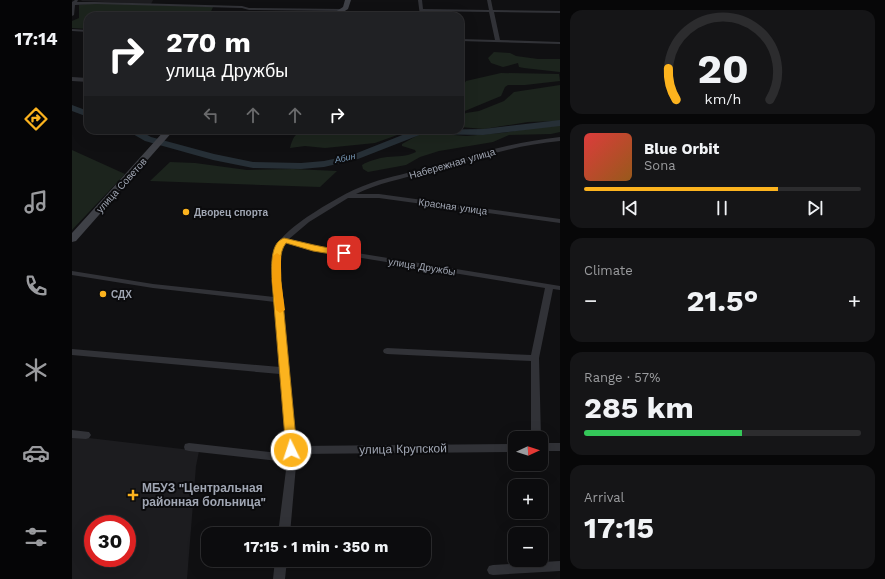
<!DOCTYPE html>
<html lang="en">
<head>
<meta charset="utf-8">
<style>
  :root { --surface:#0c0c0e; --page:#151517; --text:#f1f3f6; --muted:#9a9b9e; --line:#2c2c2e; --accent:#fcb31e }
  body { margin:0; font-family:"Work Sans",sans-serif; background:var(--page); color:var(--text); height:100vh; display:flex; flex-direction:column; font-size:15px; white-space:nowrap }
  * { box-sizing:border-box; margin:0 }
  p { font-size:13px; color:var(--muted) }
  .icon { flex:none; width:22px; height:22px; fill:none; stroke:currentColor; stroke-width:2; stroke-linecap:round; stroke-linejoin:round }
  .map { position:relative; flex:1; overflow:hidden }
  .details { display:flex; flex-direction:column; gap:10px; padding:10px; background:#070708; width:325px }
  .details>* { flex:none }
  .banner { position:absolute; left:12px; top:12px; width:380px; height:122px; border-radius:12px; box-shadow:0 4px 16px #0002,0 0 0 1px var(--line); background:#202124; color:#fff; overflow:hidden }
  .needle { width:26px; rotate:87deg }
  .buttons { position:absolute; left:436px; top:431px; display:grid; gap:8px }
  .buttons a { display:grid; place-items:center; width:40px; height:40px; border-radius:8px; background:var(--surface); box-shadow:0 4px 16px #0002,0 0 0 1px var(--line); font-size:20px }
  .speed { position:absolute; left:12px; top:515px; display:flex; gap:8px; font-size:20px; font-weight:700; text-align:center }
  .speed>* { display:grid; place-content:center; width:52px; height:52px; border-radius:50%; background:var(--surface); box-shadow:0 4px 16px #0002,0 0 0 1px var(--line); line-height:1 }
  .speed .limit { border:6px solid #d22; background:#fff; color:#111 }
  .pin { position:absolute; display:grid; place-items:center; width:34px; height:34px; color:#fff; margin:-17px; border-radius:8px; box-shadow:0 2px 6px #0006 }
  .me { position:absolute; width:44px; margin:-22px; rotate:356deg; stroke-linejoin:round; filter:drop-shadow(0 0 3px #0008) }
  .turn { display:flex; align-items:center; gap:14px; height:84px; padding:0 16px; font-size:18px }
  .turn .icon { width:52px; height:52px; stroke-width:2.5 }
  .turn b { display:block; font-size:28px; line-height:34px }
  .lanes { display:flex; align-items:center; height:38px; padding:0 16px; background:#0003; justify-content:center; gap:20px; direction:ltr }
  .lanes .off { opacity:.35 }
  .big { font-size:30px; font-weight:700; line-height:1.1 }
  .details .card { flex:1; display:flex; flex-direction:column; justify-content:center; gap:6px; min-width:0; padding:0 14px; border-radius:12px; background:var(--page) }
  .details .dial { align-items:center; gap:0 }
  .dial svg { height:104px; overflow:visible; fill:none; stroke:var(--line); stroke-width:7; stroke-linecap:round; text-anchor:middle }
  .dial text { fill:var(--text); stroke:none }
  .song { display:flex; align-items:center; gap:12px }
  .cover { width:48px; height:48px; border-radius:6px; background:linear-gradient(135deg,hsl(0 70% 55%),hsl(30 70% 35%)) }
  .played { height:4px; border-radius:2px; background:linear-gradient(90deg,var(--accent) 70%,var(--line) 70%) }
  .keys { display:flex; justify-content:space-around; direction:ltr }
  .heat { display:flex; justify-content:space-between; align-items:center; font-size:22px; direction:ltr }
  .charge { height:6px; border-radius:3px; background:linear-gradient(90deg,#34c759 57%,var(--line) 0) }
  .trip { position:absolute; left:129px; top:527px; width:230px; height:40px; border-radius:12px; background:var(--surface); box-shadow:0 4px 16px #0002,0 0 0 1px var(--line); font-weight:700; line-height:40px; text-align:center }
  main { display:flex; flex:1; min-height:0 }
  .dock { display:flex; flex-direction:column; width:72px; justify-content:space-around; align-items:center; background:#050506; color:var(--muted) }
  .dock .icon { width:28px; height:28px }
  .dock .active { color:var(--accent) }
  .dock b { font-size:18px; color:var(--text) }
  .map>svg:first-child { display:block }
</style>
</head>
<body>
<main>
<nav class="dock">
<b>17:14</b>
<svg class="icon active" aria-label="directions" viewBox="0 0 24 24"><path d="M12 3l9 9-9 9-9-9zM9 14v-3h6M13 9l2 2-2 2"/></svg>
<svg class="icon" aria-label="music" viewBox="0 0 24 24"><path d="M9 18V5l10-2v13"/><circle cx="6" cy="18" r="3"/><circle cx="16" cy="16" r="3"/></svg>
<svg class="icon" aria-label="phone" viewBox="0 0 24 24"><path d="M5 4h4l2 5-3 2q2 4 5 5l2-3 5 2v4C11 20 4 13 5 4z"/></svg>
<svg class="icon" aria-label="climate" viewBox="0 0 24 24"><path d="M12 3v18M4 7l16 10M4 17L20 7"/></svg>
<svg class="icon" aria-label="car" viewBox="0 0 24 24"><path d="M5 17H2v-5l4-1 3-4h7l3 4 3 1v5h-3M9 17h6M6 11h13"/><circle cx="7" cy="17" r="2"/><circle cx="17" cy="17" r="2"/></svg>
<svg class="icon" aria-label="filters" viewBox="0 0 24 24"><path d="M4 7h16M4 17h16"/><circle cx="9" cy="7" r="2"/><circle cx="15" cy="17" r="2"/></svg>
</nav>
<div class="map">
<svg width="488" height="579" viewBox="0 0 488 579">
  <rect width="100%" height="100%" fill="#101012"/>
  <path fill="#1c1c1f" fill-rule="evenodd" d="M10,0H81L79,4L9,1Z
    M0,436L127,451L124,466L115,579H0ZM21,524H55V558H21Z"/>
  <path fill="#1c241d" d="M25,3L141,7L137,16H16V29L0,28V21L7,18V5Z
    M422,52L438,53L444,56L466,59H488V72L452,68L447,67L446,63L431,67L419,63L416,58Z
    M429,73L487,74L488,81L453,85H436L433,87L429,96L388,113V85L392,84L394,81Z
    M488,85V121L456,122L412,129L388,127V117L394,113L407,111L432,101L442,92Z
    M488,124V132L479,134L437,135L421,142L367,151L348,157L334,165L296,172L291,169L290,165C296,161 307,158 315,157C326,156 334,157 344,152L343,150L330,146V144L346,135L356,133L394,136L429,133Z
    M246,130H339L303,143L253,148L233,146L218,148C223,129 228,133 246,130Z
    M0,150L53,174L0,230Z
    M98,162L123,163L175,170L221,169L265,171L248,187L78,181Z"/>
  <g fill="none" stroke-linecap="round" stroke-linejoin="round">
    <path fill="#262f36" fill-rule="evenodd" d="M0,105L16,111V117L0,111Z
      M488,120V126L411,135L350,134L286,159L252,167L229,169L181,168L141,160L73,141L54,130H66L79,137L142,154L181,162L229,163L252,161L280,155L343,130L411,129Z"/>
    <path fill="#313237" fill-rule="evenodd" d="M3,0H6L5,2H24L170,6L177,8L271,9L273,10L271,11L177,10L170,8L24,4L3,5L2,15L0,16V2Z
      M346,0H350L351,9L417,10L415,0H419L421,10L488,11V13L422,12L428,40L488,42V44L388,41V39L423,40L417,12L352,11V16H348Z
      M0,29L16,30V32L0,31Z
      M0,77L16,78V82L0,81Z
      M488,137V141C442,145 399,160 354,172C330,179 306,183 284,194H307L488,219V223L307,198H276L237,222L217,239L242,246L488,286V290L481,289L467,358L469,438H459V361L315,354L312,353L311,351L312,349L315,348L459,355L473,288L241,250L214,243C203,256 209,282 210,298L212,300L211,302L224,446L443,444V452L225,454L218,534H206L215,462L117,451L113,450L112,447L113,444L117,443L215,454L208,374L0,355V349L208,367L203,302L81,288L0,275V271L81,284L202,297C201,282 196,260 204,246C211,234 224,225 235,217C255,204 276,191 299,183C318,176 339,173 358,167C401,154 443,142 488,137Z
      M0,430L17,432L19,435L17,438L14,439L0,438Z
      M469,443H488V451H469Z
      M203,560H215L213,579H201Z
      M488,561V571L421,575L417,574L415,570L417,566L421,565Z"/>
    <path fill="#3f4147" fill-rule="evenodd" d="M273,0H279L276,9L265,16H257L271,7Z
      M93,130H102L4,241L0,242V233Z"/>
  </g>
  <path fill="#fcb31e" stroke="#a47414" d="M212,238L242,245L272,251L276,253L272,256L241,251L214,243C206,253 209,269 209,281L225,450L223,453L219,454L215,453L214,450L200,281C200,269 197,243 212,238Z"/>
  <path fill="#f59e0b" d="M205,253L209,256V281L213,310L208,313L204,310L200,281L201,256Z"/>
  <g fill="#fcb31e" stroke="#0b0b0d" stroke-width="1.5">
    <circle cx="114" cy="212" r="4"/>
    <circle cx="31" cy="294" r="4"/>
    <path d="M59 489h4v4h4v4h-4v4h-4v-4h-4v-4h4z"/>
  </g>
  <g text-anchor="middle" stroke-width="4" stroke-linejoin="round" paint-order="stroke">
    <g font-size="9" font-style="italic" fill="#7494b1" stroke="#0b0b0d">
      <text transform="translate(273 158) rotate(-12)" y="3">Абин</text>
    </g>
    <g font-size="10" fill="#a0a6b3" stroke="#0b0b0d">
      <text transform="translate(380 163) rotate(-16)" y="4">Набережная улица</text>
      <text transform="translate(49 185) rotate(-48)" y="4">улица Советов</text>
      <text transform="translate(381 206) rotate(8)" y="4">Красная улица</text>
      <text transform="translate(350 266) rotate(9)" y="4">улица Дружбы</text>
    </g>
    <g font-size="10" font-weight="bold" fill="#a0a6b3" stroke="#0b0b0d" text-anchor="start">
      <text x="122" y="216">Дворец спорта</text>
      <text x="39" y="298">СДХ</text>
    </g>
    <g font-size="12" fill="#a0a6b3" stroke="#0b0b0d">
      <text transform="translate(331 449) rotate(-1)" y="4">улица Крупской</text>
    </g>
    <g font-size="12" font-weight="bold" fill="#a0a6b3" stroke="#0b0b0d" text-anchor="start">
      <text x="70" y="492">МБУЗ "Центральная<tspan x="70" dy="14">районная больница"</tspan></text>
    </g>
  </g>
</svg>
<div class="buttons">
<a><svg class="needle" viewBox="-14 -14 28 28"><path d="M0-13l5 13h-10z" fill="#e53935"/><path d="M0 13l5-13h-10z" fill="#9a9b9e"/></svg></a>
<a>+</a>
<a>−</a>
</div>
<div class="speed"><div class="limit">30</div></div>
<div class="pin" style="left:272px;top:253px;background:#d93025"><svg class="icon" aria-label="arrive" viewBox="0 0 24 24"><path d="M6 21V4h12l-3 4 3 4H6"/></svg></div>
<svg class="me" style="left:219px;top:450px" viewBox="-20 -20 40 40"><circle r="17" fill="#fcb31e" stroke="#fff" stroke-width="3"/><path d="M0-11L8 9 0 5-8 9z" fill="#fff"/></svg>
<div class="trip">17:15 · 1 min · 350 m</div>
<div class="banner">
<div class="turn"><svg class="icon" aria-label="right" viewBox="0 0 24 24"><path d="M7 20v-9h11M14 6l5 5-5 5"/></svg><div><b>270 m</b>улица Дружбы</div></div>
<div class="lanes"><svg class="icon off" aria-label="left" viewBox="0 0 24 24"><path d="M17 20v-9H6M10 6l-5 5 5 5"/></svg><svg class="icon off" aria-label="ahead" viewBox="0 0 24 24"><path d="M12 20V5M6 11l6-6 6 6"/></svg><svg class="icon off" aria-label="ahead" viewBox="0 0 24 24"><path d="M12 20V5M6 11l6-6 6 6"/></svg><svg class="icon" aria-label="right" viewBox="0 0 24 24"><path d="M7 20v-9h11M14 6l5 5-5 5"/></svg></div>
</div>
</div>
<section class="details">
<div class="card dial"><svg viewBox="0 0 100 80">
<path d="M14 69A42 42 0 1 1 86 69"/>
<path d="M14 69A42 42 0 0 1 8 45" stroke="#fcb31e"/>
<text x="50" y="56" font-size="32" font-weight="700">20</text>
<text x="50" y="72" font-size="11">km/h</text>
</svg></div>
<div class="card">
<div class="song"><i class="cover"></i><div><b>Blue Orbit</b><p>Sona</p></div></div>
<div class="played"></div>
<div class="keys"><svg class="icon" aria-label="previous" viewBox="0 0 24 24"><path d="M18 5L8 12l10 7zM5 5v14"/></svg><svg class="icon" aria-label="pause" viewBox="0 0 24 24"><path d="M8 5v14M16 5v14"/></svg><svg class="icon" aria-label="next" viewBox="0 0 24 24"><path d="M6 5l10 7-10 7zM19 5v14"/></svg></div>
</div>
<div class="card"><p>Climate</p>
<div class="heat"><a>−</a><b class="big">21.5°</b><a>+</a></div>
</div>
<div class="card"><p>Range · 57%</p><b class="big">285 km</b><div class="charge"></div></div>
<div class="card"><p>Arrival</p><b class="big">17:15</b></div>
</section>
</main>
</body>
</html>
